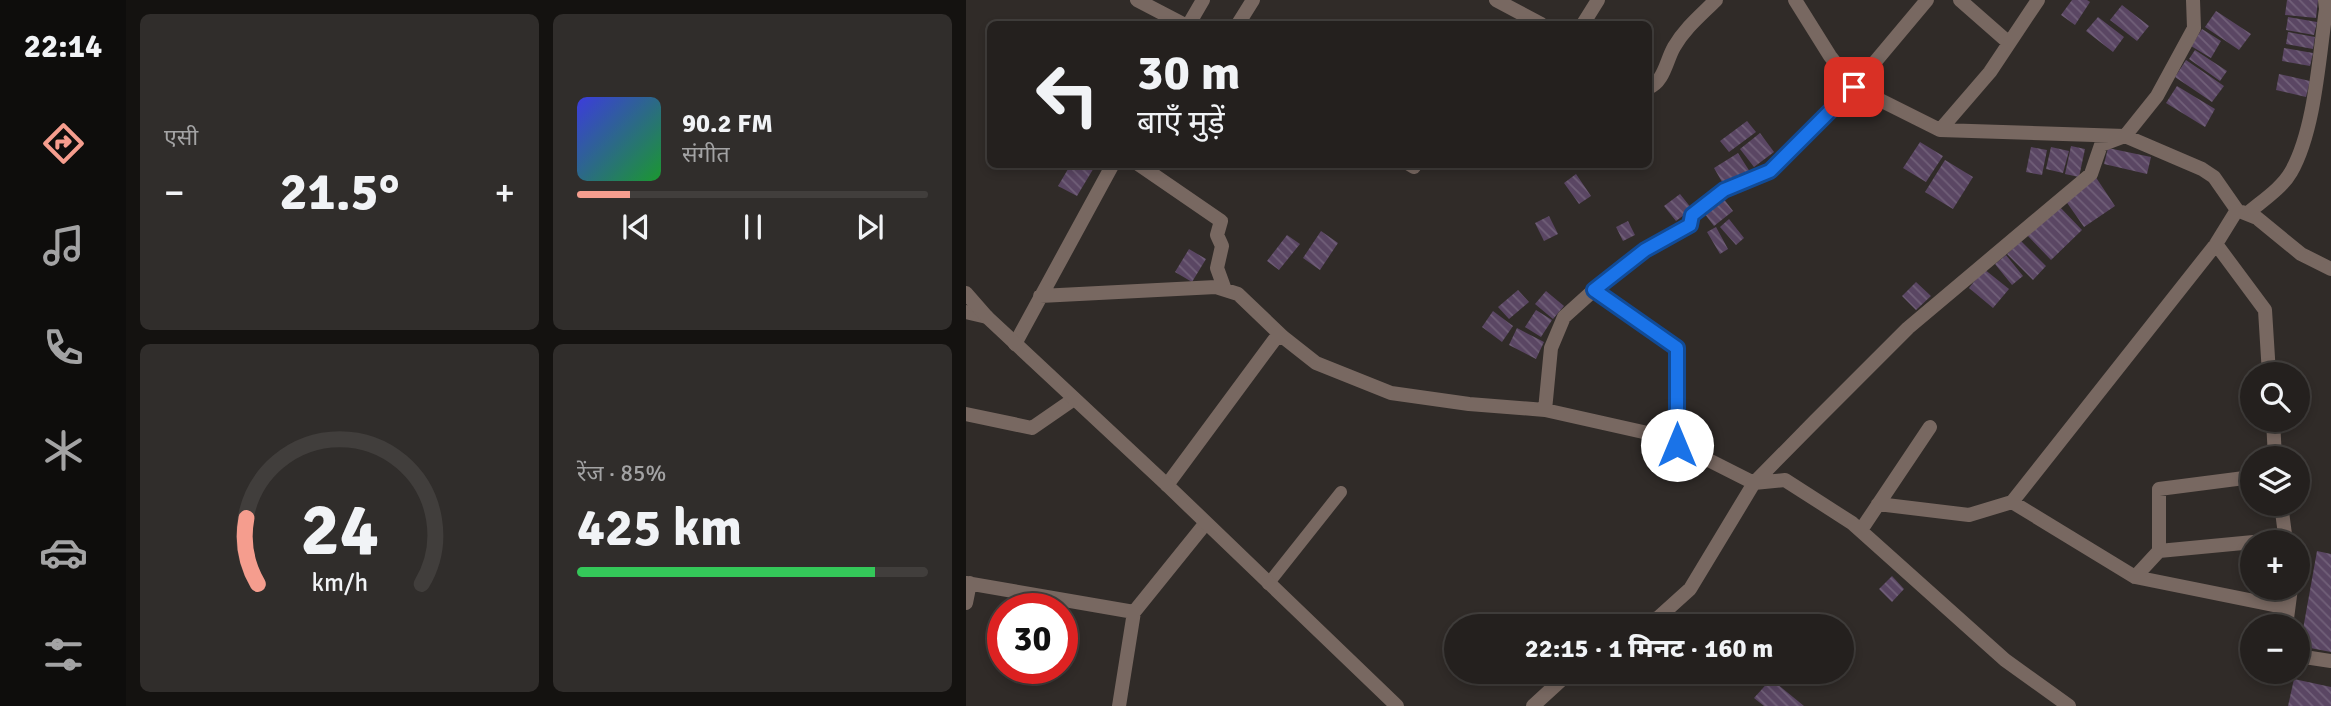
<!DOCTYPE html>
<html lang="hi">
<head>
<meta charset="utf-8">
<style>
  :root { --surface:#24201e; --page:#302d2b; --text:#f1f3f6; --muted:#a3a3a4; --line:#413e3c; --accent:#f59d8e }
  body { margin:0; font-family:Signika,"Noto Sans Devanagari",sans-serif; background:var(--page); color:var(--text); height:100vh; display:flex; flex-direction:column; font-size:26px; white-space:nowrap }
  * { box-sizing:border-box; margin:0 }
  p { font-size:23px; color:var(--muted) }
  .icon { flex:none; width:38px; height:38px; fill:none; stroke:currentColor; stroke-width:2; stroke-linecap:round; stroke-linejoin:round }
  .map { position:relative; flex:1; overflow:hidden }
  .side { display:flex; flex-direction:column; gap:14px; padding:14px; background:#141210; width:840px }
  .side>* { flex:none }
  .top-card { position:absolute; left:21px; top:21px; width:665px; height:147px; border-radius:10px; box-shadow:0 4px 10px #0003,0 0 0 2px var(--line); background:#24201e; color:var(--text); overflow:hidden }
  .tools { position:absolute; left:1274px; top:362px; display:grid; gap:14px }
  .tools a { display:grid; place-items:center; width:70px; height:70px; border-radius:50%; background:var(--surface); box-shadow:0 4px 10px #0003,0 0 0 2px var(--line); font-size:35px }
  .speed { position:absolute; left:21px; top:593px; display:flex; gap:14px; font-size:35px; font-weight:700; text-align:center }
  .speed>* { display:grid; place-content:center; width:91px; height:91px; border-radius:50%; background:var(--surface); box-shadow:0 4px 10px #0003,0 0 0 2px var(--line); line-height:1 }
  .speed .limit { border:10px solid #d22; background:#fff; color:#111 }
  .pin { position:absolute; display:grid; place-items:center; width:60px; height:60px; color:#fff; margin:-30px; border-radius:14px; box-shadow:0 4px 10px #0006 }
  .me { position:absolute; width:77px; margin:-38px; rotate:0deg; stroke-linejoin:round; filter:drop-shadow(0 0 5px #0008) }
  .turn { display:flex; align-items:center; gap:24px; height:147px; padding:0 35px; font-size:32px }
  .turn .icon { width:91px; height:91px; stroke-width:2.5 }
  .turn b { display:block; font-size:49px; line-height:60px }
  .big { font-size:52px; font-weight:800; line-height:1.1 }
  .side .card { flex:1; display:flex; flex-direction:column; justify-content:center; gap:10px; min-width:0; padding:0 24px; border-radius:10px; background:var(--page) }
  .side .dial { align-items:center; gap:0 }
  .dial svg { height:182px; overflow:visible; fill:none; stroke:var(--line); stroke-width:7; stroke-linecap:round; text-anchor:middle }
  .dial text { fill:var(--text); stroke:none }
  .song { display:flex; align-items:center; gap:21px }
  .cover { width:84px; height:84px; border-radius:10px; background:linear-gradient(135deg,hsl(240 70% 55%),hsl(130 70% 35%)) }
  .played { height:7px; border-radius:4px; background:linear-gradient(90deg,var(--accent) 15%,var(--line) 15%) }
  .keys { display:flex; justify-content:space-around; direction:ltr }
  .heat { display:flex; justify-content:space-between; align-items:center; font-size:38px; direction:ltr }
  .charge { height:10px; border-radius:5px; background:linear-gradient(90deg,#34c759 85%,var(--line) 0) }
  .side .tiles { flex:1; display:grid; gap:14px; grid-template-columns:repeat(2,1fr) }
  .trip { position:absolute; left:478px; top:614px; width:410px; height:70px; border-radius:35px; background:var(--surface); box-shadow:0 4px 10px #0003,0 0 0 2px var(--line); font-weight:800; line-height:70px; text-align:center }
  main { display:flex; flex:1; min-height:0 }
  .tab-bar { display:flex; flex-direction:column; width:126px; justify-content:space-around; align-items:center; background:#0e0d0c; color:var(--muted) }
  .tab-bar .icon { width:49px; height:49px }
  .tab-bar .on { color:var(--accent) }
  .tab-bar b { font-size:32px; color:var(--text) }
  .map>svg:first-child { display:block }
</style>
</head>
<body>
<main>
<nav class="tab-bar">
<b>22:14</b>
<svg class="icon on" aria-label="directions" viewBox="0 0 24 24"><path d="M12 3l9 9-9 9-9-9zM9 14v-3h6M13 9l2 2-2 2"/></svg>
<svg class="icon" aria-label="music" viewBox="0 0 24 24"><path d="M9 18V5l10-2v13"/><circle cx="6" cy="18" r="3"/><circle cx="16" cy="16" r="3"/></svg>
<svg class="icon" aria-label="phone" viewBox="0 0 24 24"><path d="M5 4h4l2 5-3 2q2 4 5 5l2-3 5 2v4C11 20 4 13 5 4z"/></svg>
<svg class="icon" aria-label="climate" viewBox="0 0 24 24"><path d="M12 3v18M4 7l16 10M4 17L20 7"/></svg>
<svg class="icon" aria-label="car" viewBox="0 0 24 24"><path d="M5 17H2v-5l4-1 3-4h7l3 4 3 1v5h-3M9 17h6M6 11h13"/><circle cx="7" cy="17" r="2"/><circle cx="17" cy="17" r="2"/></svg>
<svg class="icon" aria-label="filters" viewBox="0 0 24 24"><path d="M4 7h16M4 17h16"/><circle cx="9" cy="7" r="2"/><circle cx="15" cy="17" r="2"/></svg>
</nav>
<section class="side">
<div class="tiles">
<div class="card"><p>एसी</p>
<div class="heat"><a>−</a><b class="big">21.5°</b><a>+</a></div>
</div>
<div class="card">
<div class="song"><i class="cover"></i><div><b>90.2 FM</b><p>संगीत</p></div></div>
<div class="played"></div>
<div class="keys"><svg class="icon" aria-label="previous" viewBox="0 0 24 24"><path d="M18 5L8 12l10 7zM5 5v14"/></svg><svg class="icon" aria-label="pause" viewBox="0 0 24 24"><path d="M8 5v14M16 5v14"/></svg><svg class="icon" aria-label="next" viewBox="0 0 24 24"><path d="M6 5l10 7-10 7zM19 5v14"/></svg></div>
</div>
<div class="card dial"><svg viewBox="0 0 100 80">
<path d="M14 69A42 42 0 1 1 86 69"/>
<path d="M14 69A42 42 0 0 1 9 40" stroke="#f59d8e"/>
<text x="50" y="56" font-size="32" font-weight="700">24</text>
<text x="50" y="72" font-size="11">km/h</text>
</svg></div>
<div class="card"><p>रेंज · 85%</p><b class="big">425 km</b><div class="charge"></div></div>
</div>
</section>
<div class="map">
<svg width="1365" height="706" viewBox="0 0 1365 706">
  <defs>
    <pattern id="building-back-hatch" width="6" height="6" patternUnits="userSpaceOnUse" patternTransform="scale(1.75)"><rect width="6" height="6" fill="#5a4663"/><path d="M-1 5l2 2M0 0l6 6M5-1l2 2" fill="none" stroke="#716079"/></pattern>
  </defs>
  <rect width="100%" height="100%" fill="#302b28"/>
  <path fill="url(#building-back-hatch)" d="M1106,0H1121L1124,2L1109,25L1095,15Z
    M1321,0H1352L1350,18L1319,15Z
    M1156,5L1183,26L1171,41L1144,20Z
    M1250,11L1285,34L1273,50L1239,27Z
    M1132,17L1158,37L1147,52L1120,31Z
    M1322,17L1351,22L1348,35L1320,30Z
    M1236,29L1255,41L1245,58L1225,46Z
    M1322,32L1349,37L1347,49L1320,44Z
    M1318,48L1347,53L1344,66L1316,61Z
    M1229,50L1261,71L1254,81L1223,59Z
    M1220,60L1258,86L1246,102L1209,77Z
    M1313,74L1344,81L1340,97L1310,90Z
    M1211,86L1249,109L1239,127L1200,103Z
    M781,121L790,132L763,152L754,141Z
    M794,133L808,152L788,167L774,149Z
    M954,142L977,156L960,182L937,168Z
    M1105,146L1119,149L1113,177L1099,174Z
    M1065,147L1081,150L1076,175L1060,172Z
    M1085,147L1103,151L1097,173L1080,169Z
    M1142,148L1185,157L1181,174L1138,164Z
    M772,153L784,172L759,187L748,168Z
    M979,160L1007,177L987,209L959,192Z
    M105,164H126L129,166L111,196L92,186Z
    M610,174L625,196L613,204L598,183Z
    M1129,176L1149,206L1118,227L1097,197Z
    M714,194L726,209L710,221L698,206Z
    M754,194L767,211L748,226L735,209Z
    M1091,204L1116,230L1085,260L1060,234Z
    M583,216L592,234L578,241L569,223Z
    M763,219L778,238L770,245L754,227Z
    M662,221L669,235L657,241L650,227Z
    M750,227L762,249L754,254L741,232Z
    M355,231L372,243L354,270L337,258Z
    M321,235L334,244L313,270L301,261Z
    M1055,241L1080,266L1067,280L1041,254Z
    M223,249L240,259L226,282L209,272Z
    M1040,255L1057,276L1046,285L1029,264Z
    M1018,269L1043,289L1027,308L1003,288Z
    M950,282L965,296L950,310L936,296Z
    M552,290L563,302L543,319L532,307Z
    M580,291L598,306L587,319L569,304Z
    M570,310L586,320L575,337L559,327Z
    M527,311L547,326L536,342L516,327Z
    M551,328L578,342L570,359L543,345Z
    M1351,551L1365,554V652L1334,646Z
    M926,576L938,589L926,602L913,589Z
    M805,679L838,706H798L788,698Z
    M1328,679L1365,687V706H1322Z"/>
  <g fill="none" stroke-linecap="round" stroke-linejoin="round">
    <path stroke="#786861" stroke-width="12" d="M302,584L375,492"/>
    <path stroke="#786861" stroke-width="14" d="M171,0L217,24
      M530,0L575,24
      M829,0L864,56L888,87L974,130L1159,136L1236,169L1248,177L1271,210L1250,244L1046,502L1003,515L912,504
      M994,0L1043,43
      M223,24L237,0
      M272,24L287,0
      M617,24L632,0
      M682,88C698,82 700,61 708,47C719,28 735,15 750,0
      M974,130L1024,72L1072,0
      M172,164L255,221L251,235L256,246L251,268L259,290
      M443,164L448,167
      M1276,212L1291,218L1335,254L1365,269
      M1282,213C1296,201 1316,188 1325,172C1349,130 1353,57 1360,9L1359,0
      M1250,244L1299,310L1303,374
      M628,290L679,250L724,225L726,215L758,190L804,171L888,87L961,0
      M74,296L250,287L272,294L317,337L350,363L425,393L503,404L579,410L695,436L788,483L819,480L886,523L1039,660L1103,706
      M0,312L21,317
      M49,344L147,164
      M579,410L585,348L598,317L628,290L711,348V445
      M0,414L66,428L108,399
      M1307,420L1309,458
      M201,485L309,339L317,337
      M1046,502L1169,577L1322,608
      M1315,504L1320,542
      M895,530L964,427
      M1193,551L1319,539
      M1169,577L1193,551V489L1286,477
      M0,583L168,612
      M0,603L4,583
      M674,626L693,617L724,589L788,483L850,420L942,328L1125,174L1135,145L1159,136L1191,96L1228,28L1227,0
      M1320,626L1325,588
      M1332,656L1365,661
      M153,706L168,612L239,524
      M567,706L604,672"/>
    <path stroke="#786861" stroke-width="14" d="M0,293L21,317L201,485L431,706"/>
  </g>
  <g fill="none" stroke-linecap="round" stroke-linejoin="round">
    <defs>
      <path id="route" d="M711,445V348L628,290L679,250L724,225L726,215L758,190L804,171L888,87"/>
    </defs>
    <use href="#route" stroke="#114b97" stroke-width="18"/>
    <use href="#route" stroke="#1a73e8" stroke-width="12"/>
  </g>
</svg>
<div class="tools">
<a><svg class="icon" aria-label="search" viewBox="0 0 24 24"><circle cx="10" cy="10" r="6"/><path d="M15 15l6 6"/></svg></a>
<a><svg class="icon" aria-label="layers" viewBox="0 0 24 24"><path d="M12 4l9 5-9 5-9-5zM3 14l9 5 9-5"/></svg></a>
<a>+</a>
<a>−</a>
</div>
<div class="speed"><div class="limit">30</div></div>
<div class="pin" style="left:888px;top:87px;background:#d93025"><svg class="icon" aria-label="arrive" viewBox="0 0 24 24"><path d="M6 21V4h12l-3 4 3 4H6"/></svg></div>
<svg class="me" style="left:711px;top:445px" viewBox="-20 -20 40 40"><circle r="19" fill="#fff"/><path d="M0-13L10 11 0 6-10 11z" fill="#1a73e8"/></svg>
<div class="trip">22:15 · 1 मिनट · 160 m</div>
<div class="top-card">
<div class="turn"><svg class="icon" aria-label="left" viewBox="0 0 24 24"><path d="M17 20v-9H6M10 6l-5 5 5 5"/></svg><div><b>30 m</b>बाएँ मुड़ें</div></div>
</div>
</div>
</main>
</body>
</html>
